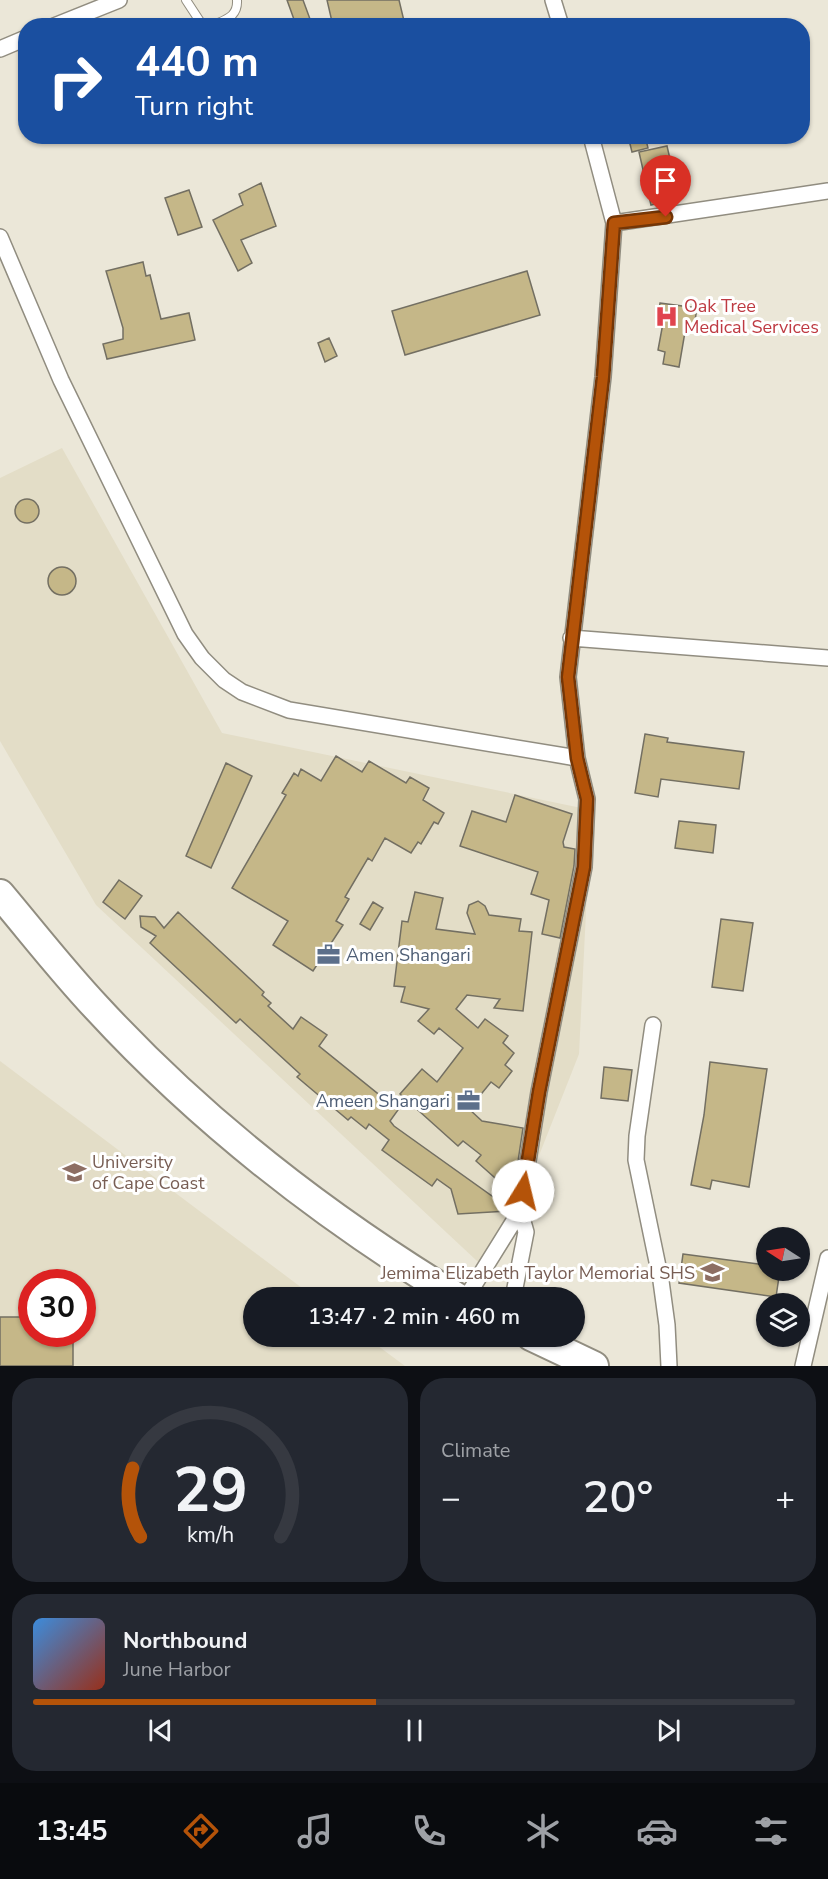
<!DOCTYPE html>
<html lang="en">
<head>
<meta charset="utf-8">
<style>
  :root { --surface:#171b24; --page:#242831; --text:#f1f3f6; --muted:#9ea1a6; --line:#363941; --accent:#b45309 }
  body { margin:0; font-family:"Nunito Sans",sans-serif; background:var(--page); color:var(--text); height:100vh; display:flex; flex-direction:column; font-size:22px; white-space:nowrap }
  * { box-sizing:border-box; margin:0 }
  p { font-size:20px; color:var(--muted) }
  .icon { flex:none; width:33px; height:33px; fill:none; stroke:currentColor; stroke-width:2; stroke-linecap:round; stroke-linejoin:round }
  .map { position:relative; height:1366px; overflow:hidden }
  .panel { display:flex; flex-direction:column; gap:12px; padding:12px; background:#0d0f14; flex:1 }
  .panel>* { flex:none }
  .top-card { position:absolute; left:18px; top:18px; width:792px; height:126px; border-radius:24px; box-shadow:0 2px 4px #0004; background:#1a4fa0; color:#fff; overflow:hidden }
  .needle { width:39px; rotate:282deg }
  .buttons { position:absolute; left:756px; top:1227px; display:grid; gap:12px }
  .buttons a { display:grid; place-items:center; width:54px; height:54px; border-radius:50%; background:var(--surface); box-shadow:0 2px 4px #0004; font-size:30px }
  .speed { position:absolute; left:18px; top:1269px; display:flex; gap:12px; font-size:30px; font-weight:700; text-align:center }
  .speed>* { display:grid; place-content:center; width:78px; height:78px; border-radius:50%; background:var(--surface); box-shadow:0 2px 4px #0004; line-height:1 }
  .speed .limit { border:9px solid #d22; background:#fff; color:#111 }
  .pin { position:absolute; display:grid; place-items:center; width:51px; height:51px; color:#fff; margin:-62px -26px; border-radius:50% 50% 50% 0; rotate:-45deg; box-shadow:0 0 6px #0007 }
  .pin .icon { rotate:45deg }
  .me { position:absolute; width:66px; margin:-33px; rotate:9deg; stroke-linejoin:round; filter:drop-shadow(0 0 4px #0008) }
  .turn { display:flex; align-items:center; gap:21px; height:126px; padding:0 18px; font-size:27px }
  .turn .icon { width:78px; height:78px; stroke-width:2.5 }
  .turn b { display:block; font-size:42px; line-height:51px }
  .big { font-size:45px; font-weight:600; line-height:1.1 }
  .panel .widget { flex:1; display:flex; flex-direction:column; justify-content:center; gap:9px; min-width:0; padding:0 21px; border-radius:24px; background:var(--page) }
  .panel .dial { align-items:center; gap:0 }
  .dial svg { height:156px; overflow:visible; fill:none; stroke:var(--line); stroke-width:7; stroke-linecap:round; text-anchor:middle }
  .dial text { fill:var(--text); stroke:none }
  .song { display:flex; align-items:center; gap:18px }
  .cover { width:72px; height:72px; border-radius:9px; background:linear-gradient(135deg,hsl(210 70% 55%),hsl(10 70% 35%)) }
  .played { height:6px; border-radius:3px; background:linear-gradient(90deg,var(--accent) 45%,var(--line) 45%) }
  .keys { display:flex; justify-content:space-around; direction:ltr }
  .heat { display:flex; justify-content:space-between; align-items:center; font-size:33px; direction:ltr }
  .panel .tiles { flex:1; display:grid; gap:12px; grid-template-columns:1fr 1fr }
  .widget:last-child { grid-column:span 2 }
  .trip { position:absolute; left:243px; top:1287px; width:342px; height:60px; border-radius:30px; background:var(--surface); box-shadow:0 2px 4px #0004; font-weight:600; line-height:60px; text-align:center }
  .tab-bar { display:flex; height:96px; justify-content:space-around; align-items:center; background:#090b0e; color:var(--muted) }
  .tab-bar .icon { width:42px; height:42px }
  .tab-bar .on { color:var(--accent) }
  .tab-bar b { font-size:27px; color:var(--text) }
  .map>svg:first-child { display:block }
</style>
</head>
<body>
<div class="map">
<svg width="828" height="1366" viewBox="0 0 828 1366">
  <rect width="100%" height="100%" fill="#ebe7d8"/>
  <path fill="#e3ddc7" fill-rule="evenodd" d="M62,448L222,733L591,810L579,1054L492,1275L96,905L0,741V478Z
    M0,1061L314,1297L254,1298V1336L366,1337L405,1366H0ZM32,1282H82V1334H32Z"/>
  <path fill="#c5b788" stroke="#736f62" stroke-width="1.5" d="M287,0H303L310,19L296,25Z
    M327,0H399L404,21L386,26H333Z
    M628,136H645L648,148L632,152Z
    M667,146L679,198L651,205L639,152Z
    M261,183L276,226L241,240L252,263L238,271L213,220L243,205L239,194Z
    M189,190L202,227L178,235L165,198Z
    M143,262L146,276L150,275L161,319L189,313L195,340L107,359L103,344L123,339V328L106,271Z
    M527,271L540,315L405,355L392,311Z
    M660,303L697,308L694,327L686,326L679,367L663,364L665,352L658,350L663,323L657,322Z
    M329,338L337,356L325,362L318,343Z
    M15 511a12 12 0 1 1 24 0a12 12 0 1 1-24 0Z
    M48 581a14 14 0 1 1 28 0a14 14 0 1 1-28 0Z
    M645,734L668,738L667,742L744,752L739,789L661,779L658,797L635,793Z
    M336,756L362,772L369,761L406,783L410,777L429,788L423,800L444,813L438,824L434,822L421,844L418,842L411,853L385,838L372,861L368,858L345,897L349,899L336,921L343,925L313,971L273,945L288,921L232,888L286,795L282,793L294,773L298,776L301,769L321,781Z
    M226,763L252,776L211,868L186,856Z
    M515,795L572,814L563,842L564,847L575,849L574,866L560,938L542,934L549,900L531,894L538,872L460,846L472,811L506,822Z
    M679,821L716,825L713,853L675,848Z
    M119,880L142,896L125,919L103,902Z
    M415,892L443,898L436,929L475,934L467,913L469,905L478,901L485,906L489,915L521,919L519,931L532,932L523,1011L494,1008L500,999L467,995L456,1009L478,1028L485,1019L508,1036L503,1043L514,1053L505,1065L512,1071L499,1088L491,1082L469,1109L482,1121L523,1128L513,1194L476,1161L481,1155L463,1141L458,1146L400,1094L422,1069L437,1082L463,1048L439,1028L434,1034L418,1021L429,1009L401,1002L405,987L394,986L402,921L408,922Z
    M373,902L383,908L370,930L360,924Z
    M178,912L264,992L262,995L271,1003L268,1006L293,1029L301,1017L327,1035L319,1046L398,1110L390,1121L394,1126L510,1209L508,1211L458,1214L451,1189L437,1179L432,1186L382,1150L389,1140L369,1124L366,1129L351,1117L348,1120L297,1077L300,1074L240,1019L236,1023L150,943L156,936L141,927L140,916L155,917L164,928Z
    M721,919L753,923L743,991L712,987Z
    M710,1062L767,1069L749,1187L712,1180L710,1189L691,1185L704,1115Z
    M604,1067L632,1070L628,1101L601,1098Z
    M683,1254L766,1265V1270H780L776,1297L679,1283Z
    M0,1317H29L32,1334H73V1366H0Z"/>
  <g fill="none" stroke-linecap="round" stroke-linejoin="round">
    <defs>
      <path id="lane" d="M186,0L203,26
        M212,26C226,19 238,17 237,0"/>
      <path id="street" d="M553,0L561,26
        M54,26L119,0
        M0,49L26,38
        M614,223L828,191
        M0,237L61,380L185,634L202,658L224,680L242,692L289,710L577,758
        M571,638L828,658
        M653,1025L637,1136L636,1160L661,1281L667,1325L669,1366
        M466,1298L520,1211L539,1092L584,867L587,799L577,758L568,677L603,377L614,223L591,136
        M513,1298L526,1232L520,1211
        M803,1366L828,1258"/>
      <path id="highway" d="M0,894C32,932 63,972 97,1008C202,1122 326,1218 458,1298
        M531,1336L594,1366"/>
    </defs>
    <use href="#lane" stroke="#918d80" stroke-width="10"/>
    <use href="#street" stroke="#918d80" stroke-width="18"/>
    <use href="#highway" stroke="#918d80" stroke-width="32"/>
    <use href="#lane" stroke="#fff" stroke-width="8"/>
    <use href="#street" stroke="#fff" stroke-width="15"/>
    <use href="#highway" stroke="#fff" stroke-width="28"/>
  </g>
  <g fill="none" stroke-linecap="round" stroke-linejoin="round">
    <defs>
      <path id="route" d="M523,1191L539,1092L584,867L587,799L577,758L568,677L603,377L614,223L666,217"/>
    </defs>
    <use href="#route" stroke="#753606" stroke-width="15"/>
    <use href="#route" stroke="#b45309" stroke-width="10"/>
  </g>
  <defs>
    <symbol id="hospital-bare" viewBox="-9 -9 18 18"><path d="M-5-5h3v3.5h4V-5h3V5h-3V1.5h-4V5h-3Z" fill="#e0444e" stroke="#fff" stroke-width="2.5" paint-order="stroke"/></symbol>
    <symbol id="office-bare" viewBox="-9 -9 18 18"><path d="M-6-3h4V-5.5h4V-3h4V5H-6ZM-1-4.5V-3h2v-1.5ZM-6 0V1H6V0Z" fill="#5c6f8a" stroke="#fff" stroke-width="2.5" paint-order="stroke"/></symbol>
    <symbol id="university-bare" viewBox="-9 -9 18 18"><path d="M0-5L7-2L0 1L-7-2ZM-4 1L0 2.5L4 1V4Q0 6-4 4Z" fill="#8d6e63" stroke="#fff" stroke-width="2.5" paint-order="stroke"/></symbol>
    <symbol id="school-bare" viewBox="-9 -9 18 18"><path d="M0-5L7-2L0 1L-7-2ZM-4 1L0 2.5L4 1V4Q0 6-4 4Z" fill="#8d6e63" stroke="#fff" stroke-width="2.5" paint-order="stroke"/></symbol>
  </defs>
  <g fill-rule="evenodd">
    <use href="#hospital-bare" x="650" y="300" width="33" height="33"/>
    <use href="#office-bare" x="312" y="938" width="33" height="33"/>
    <use href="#office-bare" x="452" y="1084" width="33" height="33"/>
    <use href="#university-bare" x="58" y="1156" width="33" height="33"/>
    <use href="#school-bare" x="696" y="1256" width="33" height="33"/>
  </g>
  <g text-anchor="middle" stroke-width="6" stroke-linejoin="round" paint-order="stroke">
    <g font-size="18" fill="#be3a42" stroke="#fff" text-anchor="start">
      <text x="684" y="312">Oak Tree<tspan x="684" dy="21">Medical Services</tspan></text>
    </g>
    <g font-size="18" fill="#4e5e75" stroke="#fff" text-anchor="start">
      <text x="346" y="961">Amen Shangari</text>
      <text x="450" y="1107" text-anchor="end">Ameen Shangari</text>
    </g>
    <g font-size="18" fill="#785e54" stroke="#fff" text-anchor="start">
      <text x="92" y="1168">University<tspan x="92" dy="21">of Cape Coast</tspan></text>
      <text x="695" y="1279" text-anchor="end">Jemima Elizabeth Taylor Memorial SHS</text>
    </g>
  </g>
</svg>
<div class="buttons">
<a><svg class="needle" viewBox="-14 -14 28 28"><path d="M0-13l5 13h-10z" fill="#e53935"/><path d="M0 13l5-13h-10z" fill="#9ea1a6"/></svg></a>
<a><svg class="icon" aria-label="layers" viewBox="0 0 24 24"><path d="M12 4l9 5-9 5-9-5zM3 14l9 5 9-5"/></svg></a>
</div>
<div class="speed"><div class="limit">30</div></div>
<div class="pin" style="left:666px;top:217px;background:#d93025"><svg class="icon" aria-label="arrive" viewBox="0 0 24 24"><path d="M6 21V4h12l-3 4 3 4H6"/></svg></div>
<svg class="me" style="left:523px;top:1191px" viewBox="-20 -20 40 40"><circle r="19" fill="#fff"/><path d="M0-13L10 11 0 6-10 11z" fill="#b45309"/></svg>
<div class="trip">13:47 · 2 min · 460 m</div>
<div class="top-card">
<div class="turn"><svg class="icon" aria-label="right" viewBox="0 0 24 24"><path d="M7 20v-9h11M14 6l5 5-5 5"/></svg><div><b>440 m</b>Turn right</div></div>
</div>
</div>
<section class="panel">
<div class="tiles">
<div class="widget dial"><svg viewBox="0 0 100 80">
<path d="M14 69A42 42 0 1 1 86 69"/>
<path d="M14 69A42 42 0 0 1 10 34" stroke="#b45309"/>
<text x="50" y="56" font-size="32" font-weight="700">29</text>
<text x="50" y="72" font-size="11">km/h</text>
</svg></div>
<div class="widget"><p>Climate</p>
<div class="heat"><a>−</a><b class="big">20°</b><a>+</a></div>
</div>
<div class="widget">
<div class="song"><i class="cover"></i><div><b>Northbound</b><p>June Harbor</p></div></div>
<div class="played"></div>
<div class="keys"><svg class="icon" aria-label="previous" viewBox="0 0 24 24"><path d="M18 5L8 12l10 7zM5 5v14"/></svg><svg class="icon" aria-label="pause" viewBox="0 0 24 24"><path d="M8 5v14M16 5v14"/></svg><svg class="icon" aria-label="next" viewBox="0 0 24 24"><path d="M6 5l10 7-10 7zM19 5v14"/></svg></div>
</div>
</div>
</section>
<nav class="tab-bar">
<b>13:45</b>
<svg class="icon on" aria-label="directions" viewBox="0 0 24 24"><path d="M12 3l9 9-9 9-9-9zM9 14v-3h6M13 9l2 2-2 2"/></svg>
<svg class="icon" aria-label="music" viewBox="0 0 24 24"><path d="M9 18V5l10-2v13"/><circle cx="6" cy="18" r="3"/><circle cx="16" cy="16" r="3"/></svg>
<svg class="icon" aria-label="phone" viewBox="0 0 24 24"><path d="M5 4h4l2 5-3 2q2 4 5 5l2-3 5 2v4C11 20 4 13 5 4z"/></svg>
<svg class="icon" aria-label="climate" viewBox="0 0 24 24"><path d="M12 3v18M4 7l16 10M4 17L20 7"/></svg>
<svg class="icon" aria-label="car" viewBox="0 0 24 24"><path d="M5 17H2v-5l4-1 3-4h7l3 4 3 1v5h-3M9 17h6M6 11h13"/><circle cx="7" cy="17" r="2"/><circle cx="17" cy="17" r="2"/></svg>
<svg class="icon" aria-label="filters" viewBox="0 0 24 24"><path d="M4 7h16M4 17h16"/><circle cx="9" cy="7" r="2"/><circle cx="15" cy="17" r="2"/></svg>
</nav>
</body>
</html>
